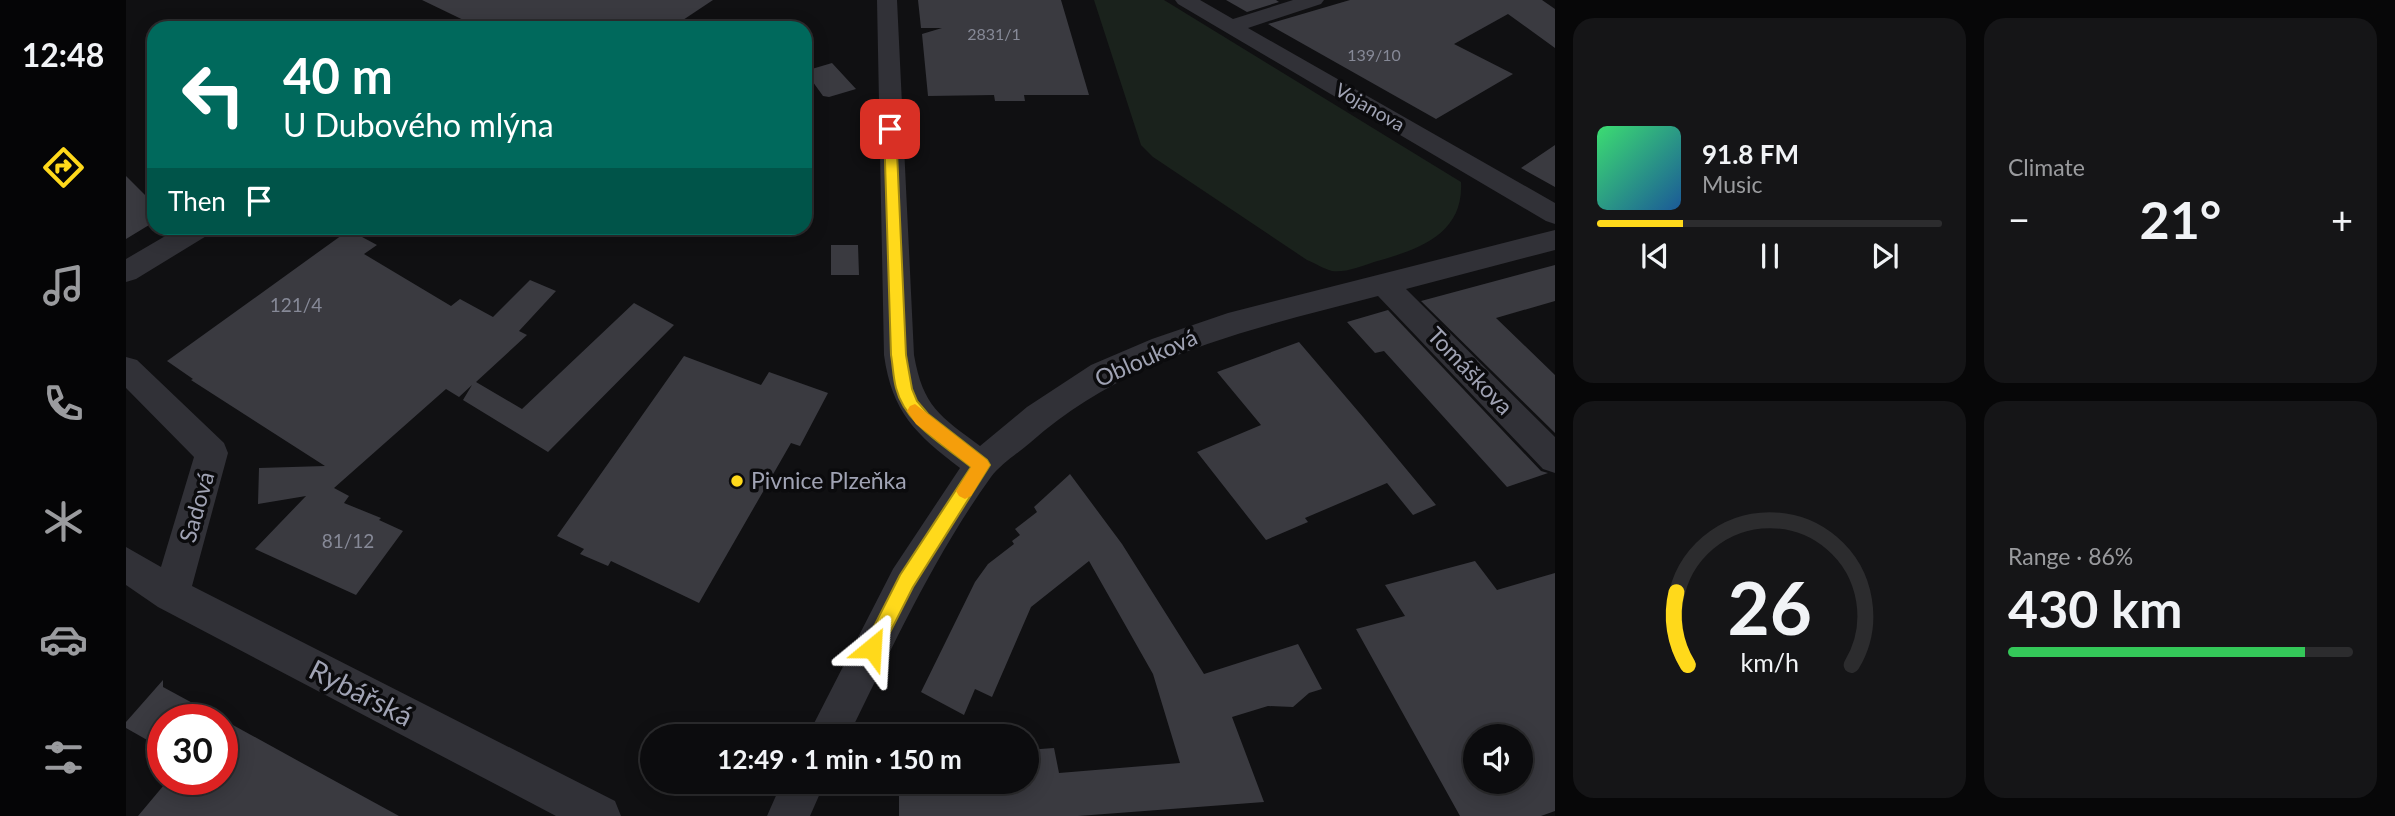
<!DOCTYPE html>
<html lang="en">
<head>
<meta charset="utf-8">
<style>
  :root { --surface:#0c0c0e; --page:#151517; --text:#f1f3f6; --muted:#9a9b9e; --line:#2c2c2e; --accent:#ffd91b }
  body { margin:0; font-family:Lato,sans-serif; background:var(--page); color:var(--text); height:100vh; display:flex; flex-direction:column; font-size:26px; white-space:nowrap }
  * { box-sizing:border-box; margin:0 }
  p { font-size:23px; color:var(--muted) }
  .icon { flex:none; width:38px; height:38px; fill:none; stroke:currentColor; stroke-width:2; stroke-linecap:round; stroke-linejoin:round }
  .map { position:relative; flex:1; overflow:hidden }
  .panel { display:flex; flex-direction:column; gap:18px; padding:18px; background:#070708; width:840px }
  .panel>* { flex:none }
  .banner { position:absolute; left:21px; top:21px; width:665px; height:214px; border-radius:21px; box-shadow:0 4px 18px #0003,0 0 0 2px var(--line); background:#00695c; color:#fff; overflow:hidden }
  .buttons { position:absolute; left:1337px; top:724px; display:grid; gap:14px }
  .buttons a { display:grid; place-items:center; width:70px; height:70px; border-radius:50%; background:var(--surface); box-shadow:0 4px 18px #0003,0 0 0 2px var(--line); font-size:35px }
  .speed { position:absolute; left:21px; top:704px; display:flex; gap:14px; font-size:35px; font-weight:700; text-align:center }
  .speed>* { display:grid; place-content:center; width:91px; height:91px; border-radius:50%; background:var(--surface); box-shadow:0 4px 18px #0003,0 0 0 2px var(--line); line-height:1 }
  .speed .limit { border:10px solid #d22; background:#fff; color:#111 }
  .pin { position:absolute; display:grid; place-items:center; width:60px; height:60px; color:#fff; margin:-30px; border-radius:14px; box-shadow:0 4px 10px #0006 }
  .me { position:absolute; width:77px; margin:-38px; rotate:27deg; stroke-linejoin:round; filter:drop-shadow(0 0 5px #0008) }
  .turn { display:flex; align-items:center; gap:24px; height:147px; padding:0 21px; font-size:32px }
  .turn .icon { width:91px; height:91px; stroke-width:2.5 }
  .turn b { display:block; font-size:49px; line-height:60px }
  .then { display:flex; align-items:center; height:66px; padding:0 21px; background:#0003; gap:14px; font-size:26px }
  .big { font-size:52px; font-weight:700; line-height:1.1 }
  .panel .widget { flex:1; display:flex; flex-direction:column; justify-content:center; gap:10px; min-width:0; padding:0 24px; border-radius:21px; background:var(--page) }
  .panel .dial { align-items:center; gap:0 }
  .dial svg { height:182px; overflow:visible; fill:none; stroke:var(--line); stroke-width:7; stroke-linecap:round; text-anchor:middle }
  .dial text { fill:var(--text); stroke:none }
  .song { display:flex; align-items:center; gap:21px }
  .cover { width:84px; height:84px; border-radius:10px; background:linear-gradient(135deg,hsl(140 70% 55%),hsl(210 70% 35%)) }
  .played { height:7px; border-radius:4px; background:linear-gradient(90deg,var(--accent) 25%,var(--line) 25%) }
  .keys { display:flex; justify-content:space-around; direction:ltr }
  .heat { display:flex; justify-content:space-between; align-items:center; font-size:38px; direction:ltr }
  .charge { height:10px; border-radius:5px; background:linear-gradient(90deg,#34c759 86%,var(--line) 0) }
  .panel .tiles { flex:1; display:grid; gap:18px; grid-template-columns:repeat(2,1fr) }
  .trip { position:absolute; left:514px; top:724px; width:399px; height:70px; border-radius:35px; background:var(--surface); box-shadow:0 4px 18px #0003,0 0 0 2px var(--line); font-weight:700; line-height:70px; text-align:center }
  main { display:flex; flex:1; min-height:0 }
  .menu { display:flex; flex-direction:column; width:126px; justify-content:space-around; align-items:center; background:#050506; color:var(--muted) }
  .menu .icon { width:49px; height:49px }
  .menu .active { color:var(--accent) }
  .menu b { font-size:32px; color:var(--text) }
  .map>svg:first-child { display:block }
</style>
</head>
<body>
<main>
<nav class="menu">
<b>12:48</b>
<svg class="icon active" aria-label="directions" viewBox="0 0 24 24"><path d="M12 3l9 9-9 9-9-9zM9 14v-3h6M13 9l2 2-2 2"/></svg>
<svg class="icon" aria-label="music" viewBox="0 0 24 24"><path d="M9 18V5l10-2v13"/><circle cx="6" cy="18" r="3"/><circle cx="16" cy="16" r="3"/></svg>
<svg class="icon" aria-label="phone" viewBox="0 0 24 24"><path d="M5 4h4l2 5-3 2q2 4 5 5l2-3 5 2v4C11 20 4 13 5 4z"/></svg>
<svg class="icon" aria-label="climate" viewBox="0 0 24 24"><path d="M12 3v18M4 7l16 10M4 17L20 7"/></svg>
<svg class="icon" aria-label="car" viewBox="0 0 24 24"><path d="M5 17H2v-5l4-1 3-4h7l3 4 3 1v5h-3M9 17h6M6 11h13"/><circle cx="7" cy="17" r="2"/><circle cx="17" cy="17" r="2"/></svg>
<svg class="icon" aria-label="filters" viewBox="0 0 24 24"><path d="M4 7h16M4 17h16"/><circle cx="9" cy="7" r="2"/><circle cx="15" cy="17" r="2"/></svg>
</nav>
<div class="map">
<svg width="1429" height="816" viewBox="0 0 1429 816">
  <rect width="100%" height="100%" fill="#101012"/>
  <path fill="#1a221c" d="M968,0H1038L1335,182C1338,235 1291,250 1248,262C1236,266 1219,273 1206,271C1198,269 1189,263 1181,260L1027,157L1015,145Z"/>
  <path fill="#3a3a40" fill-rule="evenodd" d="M296,0H587L545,28H354Z
    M792,0H935L963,95H898L899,101H869L868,95L802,96L796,34L816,28H795Z
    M1100,0H1150L1153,2L1121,12Z
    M1224,0H1416L1429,9V48L1382,14L1328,44L1387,74L1310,119L1142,24Z
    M706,63L730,89L703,97L697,96L679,71Z
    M1429,145V187L1395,168Z
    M0,176L28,204V222L0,239Z
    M223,230L251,245L238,254L325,306L334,299L367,317L404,280L430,291L393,331L401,335L350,382L396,409L508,303L548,325L422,452L337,400L346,385L333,397L320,389L208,488L223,496L218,503L255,518L253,520L277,531L230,595L129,549L180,496L132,504L133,468L199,466L65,380L67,379L41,361Z
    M705,245H732L733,275H705Z
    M1429,265V301L1370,318L1429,375V433L1295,301Z
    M1262,310L1415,471L1422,473L1381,487L1258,351L1249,353L1221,322Z
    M1173,342L1237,417L1310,505L1287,515L1261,483L1179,518L1182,522L1140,540L1071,452L1135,425L1091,372Z
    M558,356L635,385L643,372L702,393L674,446L665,443L573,603L485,561L482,566L454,554L458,549L431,536Z
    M944,474L996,544L1078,674L1172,644L1196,689L1183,693L1167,707L1142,706L1106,717L1138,802L952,816H773V782H901V750L928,748L933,773L1054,763L1027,674L963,561L905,607L866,697L849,689L838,715L795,692L849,582L862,564L888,544L886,541L894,535L889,529L911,512L908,507Z
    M1349,561L1371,590L1429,573V811L1415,816H1334L1230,629L1279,616L1259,585ZM1349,737H1395V782H1349Z
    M37,680V687L96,719H37V749L0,728V722Z
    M96,719L176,763L273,816H12L43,779H96Z"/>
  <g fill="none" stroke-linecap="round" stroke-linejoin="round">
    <path fill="#313137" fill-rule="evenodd" d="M751,0H771L788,355C797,407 814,416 854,446L901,407L965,365L1026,339L1102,313L1429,230V250L1280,289L1429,437V473L1417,469L1252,296C1129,328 1003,355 905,442C892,453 875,464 865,477C808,556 765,650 722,737H681L767,569L834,468C790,434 766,413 758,355Z
      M1049,0H1074L1107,19L1167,0H1198L1195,4L1122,28L1429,203V224L1420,221L1052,4Z
      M53,228H86L82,235L10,279L0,282V259Z
      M0,357L11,360L98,443L102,453L66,586L489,801L495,816H430L32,607L0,585V547L35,567L68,457L0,388Z
      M656,782H699L684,816H641Z"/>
  </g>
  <path fill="#ffd91b" stroke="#a68d12" stroke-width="2" d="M764,125L770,129L780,355L786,389L791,401L802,414L861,460L864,465L787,587L753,654L746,657L739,654L737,648L774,575L845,467C818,445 779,424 770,388C767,377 767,366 765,355L758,129Z"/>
  <path fill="#f59e0b" d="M789,404L861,460L864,465L845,496L839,499L833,496L830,491L845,467L790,424L781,411L784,406Z"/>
  <circle fill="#ffd91b" stroke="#0b0b0d" stroke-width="2.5" cx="611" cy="481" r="7"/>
  <g text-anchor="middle" stroke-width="7" stroke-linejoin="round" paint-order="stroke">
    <g font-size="16" fill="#868997">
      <text x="868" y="40">2831/1</text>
      <text x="1248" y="61">139/10</text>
    </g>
    <g font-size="19" fill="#a0a3b4" stroke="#0b0b0d">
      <text transform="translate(1244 107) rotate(30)" y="7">Vojanova</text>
    </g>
    <g font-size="19" fill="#868997">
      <text x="170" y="312">121/4</text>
      <text x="222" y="548">81/12</text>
    </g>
    <g font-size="23" fill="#a0a3b4" stroke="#0b0b0d">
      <text transform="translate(1020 358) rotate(-24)" y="8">Oblouková</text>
      <text transform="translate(1344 371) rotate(46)" y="8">Tomáškova</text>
      <text transform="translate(71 507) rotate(-74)" y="8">Sadová</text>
    </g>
    <g font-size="23" fill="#a0a3b4" stroke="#0b0b0d" text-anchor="start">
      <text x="625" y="489">Pivnice Plzeňka</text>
    </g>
    <g font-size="28" fill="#a0a3b4" stroke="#0b0b0d">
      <text transform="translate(235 693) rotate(27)" y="10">Rybářská</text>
    </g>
  </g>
</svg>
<div class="buttons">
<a><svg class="icon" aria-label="sound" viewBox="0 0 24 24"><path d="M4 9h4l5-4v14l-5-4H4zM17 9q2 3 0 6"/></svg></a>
</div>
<div class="speed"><div class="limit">30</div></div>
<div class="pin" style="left:764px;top:129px;background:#d93025"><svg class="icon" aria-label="arrive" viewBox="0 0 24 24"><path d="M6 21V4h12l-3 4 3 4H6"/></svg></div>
<svg class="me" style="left:746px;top:648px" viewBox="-20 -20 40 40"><path d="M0-17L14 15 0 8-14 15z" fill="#ffd91b" stroke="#fff" stroke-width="4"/></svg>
<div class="trip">12:49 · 1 min · 150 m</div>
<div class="banner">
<div class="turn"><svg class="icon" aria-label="left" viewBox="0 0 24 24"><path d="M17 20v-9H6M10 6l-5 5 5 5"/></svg><div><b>40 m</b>U Dubového mlýna</div></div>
<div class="then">Then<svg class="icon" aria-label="arrive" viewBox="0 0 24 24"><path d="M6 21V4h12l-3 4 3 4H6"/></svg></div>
</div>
</div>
<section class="panel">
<div class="tiles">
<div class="widget">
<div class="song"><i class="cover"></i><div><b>91.8 FM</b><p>Music</p></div></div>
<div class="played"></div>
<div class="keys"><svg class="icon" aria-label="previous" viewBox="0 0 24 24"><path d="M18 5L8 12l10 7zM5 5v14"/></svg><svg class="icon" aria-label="pause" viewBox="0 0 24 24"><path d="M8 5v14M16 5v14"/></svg><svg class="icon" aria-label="next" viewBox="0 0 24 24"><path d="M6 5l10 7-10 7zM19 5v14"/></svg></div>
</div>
<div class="widget"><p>Climate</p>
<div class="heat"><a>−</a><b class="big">21°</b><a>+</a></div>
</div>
<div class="widget dial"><svg viewBox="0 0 100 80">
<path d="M14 69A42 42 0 1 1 86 69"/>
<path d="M14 69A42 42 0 0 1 9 37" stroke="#ffd91b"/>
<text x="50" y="56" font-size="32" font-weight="700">26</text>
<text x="50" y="72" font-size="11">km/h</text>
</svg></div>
<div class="widget"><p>Range · 86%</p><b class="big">430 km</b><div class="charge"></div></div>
</div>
</section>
</main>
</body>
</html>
